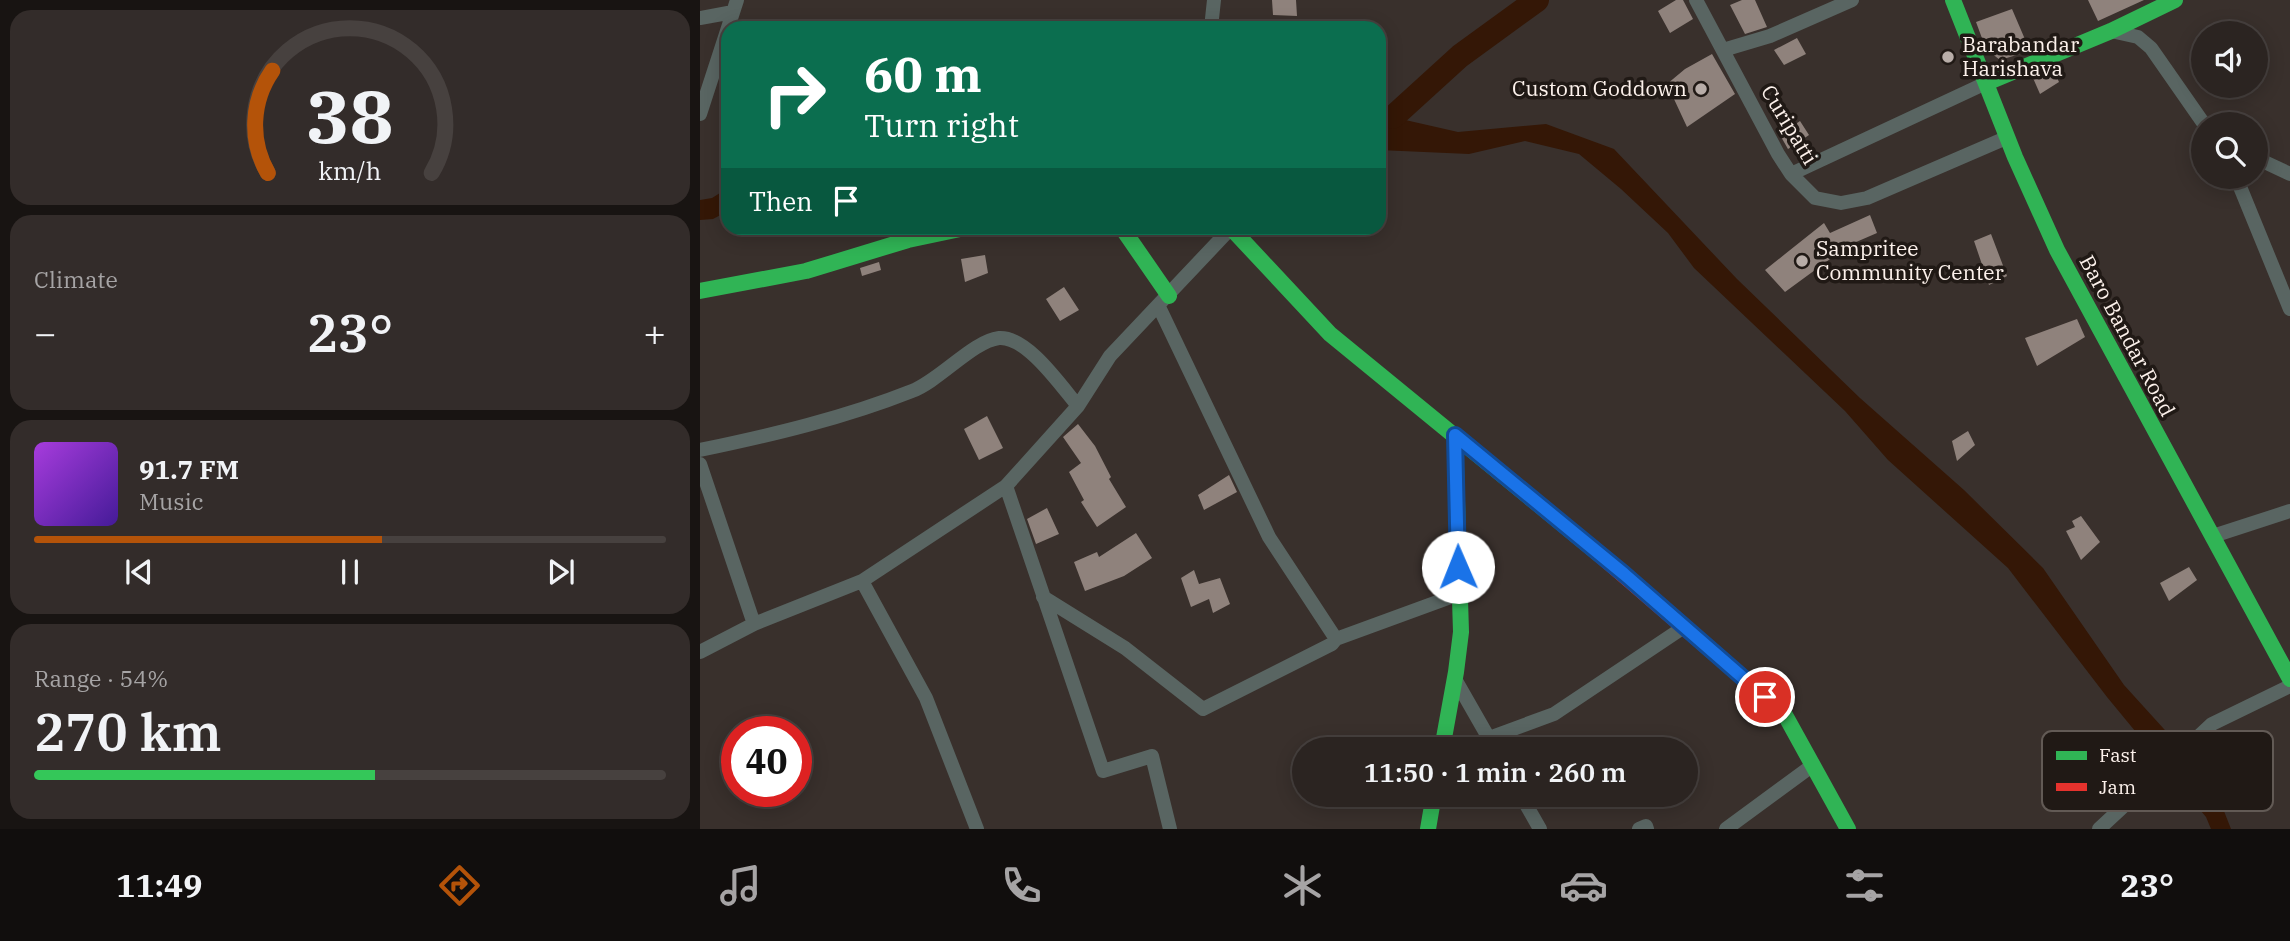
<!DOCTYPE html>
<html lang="en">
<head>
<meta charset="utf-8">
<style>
  :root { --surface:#2b2421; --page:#332c2a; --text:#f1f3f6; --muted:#a6a4a5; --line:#47413f; --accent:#b45309 }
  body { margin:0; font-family:"IBM Plex Serif",serif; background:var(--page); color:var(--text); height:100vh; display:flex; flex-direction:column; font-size:26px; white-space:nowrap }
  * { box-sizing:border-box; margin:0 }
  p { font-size:23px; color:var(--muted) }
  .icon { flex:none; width:38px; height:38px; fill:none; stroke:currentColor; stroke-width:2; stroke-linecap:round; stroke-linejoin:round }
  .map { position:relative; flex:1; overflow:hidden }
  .panel { display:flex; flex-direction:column; gap:10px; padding:10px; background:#181412; width:700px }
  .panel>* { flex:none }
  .hud { position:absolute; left:21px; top:21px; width:665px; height:214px; border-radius:21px; box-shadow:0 4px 18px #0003,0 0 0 2px var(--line); background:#0b6e4f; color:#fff; overflow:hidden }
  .buttons { position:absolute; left:1491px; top:21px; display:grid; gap:14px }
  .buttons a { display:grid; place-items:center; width:77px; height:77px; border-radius:50%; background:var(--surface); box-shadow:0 4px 18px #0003,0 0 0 2px var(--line); font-size:35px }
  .speed { position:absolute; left:21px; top:716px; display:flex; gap:14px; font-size:35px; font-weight:700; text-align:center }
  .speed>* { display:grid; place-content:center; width:91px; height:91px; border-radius:50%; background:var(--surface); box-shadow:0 4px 18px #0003,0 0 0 2px var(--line); line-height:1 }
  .speed .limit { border:10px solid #d22; background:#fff; color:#111 }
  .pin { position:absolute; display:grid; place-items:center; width:60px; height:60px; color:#fff; margin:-30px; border:4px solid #fff; border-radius:50%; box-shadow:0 2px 7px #0007 }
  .me { position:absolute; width:77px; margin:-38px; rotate:359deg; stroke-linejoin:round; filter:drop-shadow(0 0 5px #0008) }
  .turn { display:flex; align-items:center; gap:24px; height:147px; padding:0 28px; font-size:32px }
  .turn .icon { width:91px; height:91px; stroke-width:2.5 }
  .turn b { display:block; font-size:49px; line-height:60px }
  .then { display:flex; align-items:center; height:66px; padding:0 28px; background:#0003; gap:14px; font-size:26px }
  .big { font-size:52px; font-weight:600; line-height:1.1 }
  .panel .tile { flex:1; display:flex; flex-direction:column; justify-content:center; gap:10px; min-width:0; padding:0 24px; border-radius:21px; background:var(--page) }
  .panel .dial { align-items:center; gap:0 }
  .dial svg { height:182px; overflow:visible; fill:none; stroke:var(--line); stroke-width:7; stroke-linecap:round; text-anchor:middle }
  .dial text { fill:var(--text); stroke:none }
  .song { display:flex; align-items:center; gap:21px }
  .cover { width:84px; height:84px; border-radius:10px; background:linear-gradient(135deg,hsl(280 70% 55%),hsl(260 70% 35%)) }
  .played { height:7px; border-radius:4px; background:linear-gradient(90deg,var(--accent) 55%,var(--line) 55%) }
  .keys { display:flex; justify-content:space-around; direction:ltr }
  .heat { display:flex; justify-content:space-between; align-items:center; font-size:38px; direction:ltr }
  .charge { height:10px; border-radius:5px; background:linear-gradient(90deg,#34c759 54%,var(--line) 0) }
  .trip { position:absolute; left:592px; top:737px; width:406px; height:70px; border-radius:35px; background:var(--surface); box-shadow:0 4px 18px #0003,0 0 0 2px var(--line); font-weight:600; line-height:70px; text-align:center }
  .menu { display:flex; height:112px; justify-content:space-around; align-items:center; background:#110e0d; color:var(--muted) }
  .menu .icon { width:49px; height:49px }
  .menu .selected { color:var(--accent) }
  .menu b { font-size:32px; color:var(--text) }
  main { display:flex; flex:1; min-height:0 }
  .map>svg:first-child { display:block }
</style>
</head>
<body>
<main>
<section class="panel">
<div class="tile dial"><svg viewBox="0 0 100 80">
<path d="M14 69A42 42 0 1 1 86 69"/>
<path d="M14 69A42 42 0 0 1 16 24" stroke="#b45309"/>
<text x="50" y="56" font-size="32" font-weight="700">38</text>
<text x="50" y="72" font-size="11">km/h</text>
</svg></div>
<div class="tile"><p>Climate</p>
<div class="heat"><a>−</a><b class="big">23°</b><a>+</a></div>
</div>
<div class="tile">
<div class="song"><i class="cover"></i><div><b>91.7 FM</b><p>Music</p></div></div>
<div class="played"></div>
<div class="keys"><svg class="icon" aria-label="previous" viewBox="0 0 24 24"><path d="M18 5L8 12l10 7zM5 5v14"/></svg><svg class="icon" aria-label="pause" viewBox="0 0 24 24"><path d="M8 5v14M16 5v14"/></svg><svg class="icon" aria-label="next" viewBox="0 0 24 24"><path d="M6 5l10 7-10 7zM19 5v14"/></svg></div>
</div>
<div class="tile"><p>Range · 54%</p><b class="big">270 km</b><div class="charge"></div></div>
</section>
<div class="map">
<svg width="1590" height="829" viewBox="0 0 1590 829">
  <rect width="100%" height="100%" fill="#39302c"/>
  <path fill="#341706" d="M679,114L758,132L846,124L914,149L1037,279L1160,398L1264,490L1343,568L1424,685L1513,783L1531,829H1511L1506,817L1407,697L1308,568L1188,460L1145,411L994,268L968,233L921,189L879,154L825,141L769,154L679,150Z
    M28,188V211L13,219L0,220V200L12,198Z"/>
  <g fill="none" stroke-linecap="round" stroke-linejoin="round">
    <path stroke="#341706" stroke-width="24" d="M693,117L760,56L837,0"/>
  </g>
  <path fill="#8f827c" d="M572,0H596L597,16L573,15Z
    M976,0H983L993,19L970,33L958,11Z
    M1042,0H1055L1067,27L1045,34L1030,5Z
    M1388,0H1444L1398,21Z
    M1312,9L1330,51L1300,60L1286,49L1276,22Z
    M1097,38L1106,54L1084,65L1074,50Z
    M1012,54L1035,94L987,127L967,84L985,69Z
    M1353,69L1359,82L1340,94L1333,78Z
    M1100,121L1109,135L1088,149L1080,135Z
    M1170,215L1177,233L1140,249L1141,251L1085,292L1065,270L1124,223L1130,233Z
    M1291,234L1307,276L1289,285L1274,241Z
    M285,255L288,273L265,282L261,259Z
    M179,262L181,270L162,276L160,268Z
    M364,287L379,310L360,321L346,299Z
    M1377,319L1385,337L1337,366L1325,338Z
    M287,416L303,448L279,460L264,429Z
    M378,424L395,446L411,477L409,479L426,507L397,527L381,502L384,500L369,472L381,463L363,437Z
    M1268,431L1275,445L1257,461L1252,441Z
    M529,475L537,492L504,510L498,495Z
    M347,508L359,534L336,544L327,519Z
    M1381,516L1400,542L1381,560L1366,531L1375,527L1372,521Z
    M436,533L452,558L424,576L385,591L374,562L397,552L399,557Z
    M1489,567L1497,580L1469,601L1460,583Z
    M494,570L499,584L520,578L530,604L513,613L509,599L491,607L481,578Z"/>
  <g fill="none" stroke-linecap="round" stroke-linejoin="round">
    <path stroke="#596562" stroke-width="14" d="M996,0L1078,154L1091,174L1115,198L1141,203L1167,198L1306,138
      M0,18L33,12
      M511,28L514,0
      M1411,31L1438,37L1451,48L1504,124
      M1023,50L1070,36L1152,0
      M0,114L37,0
      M1556,158L1590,174
      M1091,174L1286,83
      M1536,177L1590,309
      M459,307L569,537L636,639L759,594
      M0,450C72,435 144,418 212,391C239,381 273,341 299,338C327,336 361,386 378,406
      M0,464L54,624
      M306,486L403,771L452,756L470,829
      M1513,536L1590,511
      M162,581L226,698L277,829
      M343,597L425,648L503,709L632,644L636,639
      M0,652L54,624L162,581L306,486L378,406L410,356L531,228
      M755,679L795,749
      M789,738L854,714L984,627
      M820,794L840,829
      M939,829L946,826L947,829
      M1026,829L1113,765
      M1399,829L1512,724L1590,686"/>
    <path stroke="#30b455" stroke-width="16" d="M1253,0L1315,157L1357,250L1590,679
      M1286,83L1411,31L1475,0
      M422,228L469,296
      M531,228L630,334L900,555
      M0,291L106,271L208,240L265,228
      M1021,659L1085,715L1148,829
      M742,749L756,672L761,632L755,435
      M728,829L734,794"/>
    <path stroke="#e5322d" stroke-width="16" d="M900,555L1021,659"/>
  </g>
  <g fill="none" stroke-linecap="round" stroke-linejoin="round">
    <defs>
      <path id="route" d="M758,567L755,435L924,574L1065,697"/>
    </defs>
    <use href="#route" stroke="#114b97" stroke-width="18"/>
    <use href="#route" stroke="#1a73e8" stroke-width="12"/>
  </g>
  <g fill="#b8ada8" stroke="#201915" stroke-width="2.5">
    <circle cx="1248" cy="57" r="7"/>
    <circle cx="1001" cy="89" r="7"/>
    <circle cx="1102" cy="261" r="7"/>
  </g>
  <g text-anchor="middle" stroke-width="7" stroke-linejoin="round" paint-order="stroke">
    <g font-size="21" fill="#fcf1eb" stroke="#201915" text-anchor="start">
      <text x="1262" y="52">Barabandar<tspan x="1262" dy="24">Harishava</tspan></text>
      <text x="987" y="96" text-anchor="end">Custom Goddown</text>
      <text x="1116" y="256">Sampritee<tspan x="1116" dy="24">Community Center</tspan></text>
    </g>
    <g font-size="21" fill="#fcf1eb" stroke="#201915">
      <text transform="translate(1089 125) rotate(59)" y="7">Curipatti</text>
      <text transform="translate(1427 336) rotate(62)" y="7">Baro Bandar Road</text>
    </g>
  </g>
  <rect x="1342" y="731" width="231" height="80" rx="10" fill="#201915" stroke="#625a55" stroke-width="2"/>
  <rect x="1356" y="751" width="31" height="9" fill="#30b455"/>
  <rect x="1356" y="783" width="31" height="8" fill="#e5322d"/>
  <g font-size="19" fill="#fcf1eb">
    <text x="1399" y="762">Fast</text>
    <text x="1399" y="794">Jam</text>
  </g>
</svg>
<div class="buttons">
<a><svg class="icon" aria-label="sound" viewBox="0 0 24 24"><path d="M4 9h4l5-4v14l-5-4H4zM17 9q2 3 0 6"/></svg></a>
<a><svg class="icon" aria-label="search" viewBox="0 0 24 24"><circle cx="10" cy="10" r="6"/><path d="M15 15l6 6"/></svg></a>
</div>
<div class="speed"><div class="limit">40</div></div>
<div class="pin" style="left:1065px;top:697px;background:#d93025"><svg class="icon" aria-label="arrive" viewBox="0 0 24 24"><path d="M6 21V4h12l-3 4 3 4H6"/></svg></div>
<svg class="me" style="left:758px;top:567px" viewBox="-20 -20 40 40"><circle r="19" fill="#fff"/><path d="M0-13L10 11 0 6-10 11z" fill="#1a73e8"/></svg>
<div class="trip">11:50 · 1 min · 260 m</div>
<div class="hud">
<div class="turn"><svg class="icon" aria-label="right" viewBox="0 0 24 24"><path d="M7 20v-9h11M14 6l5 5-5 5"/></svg><div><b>60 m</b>Turn right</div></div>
<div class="then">Then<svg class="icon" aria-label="arrive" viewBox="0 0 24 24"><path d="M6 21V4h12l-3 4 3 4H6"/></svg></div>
</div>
</div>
</main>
<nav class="menu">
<b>11:49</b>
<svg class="icon selected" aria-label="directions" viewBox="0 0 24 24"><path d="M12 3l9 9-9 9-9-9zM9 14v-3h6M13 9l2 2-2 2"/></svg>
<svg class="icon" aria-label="music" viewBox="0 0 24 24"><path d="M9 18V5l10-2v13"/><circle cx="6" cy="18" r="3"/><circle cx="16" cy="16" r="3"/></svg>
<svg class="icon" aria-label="phone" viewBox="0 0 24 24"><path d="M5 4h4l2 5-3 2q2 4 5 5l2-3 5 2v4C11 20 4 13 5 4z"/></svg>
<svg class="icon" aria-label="climate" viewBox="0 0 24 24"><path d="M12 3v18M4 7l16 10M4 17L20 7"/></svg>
<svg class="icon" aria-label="car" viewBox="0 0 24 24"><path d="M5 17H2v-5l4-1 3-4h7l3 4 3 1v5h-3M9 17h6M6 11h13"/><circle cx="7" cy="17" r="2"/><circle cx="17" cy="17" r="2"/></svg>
<svg class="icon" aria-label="filters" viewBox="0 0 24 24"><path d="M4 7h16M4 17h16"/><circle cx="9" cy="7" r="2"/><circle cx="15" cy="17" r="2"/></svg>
<b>23°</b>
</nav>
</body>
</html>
